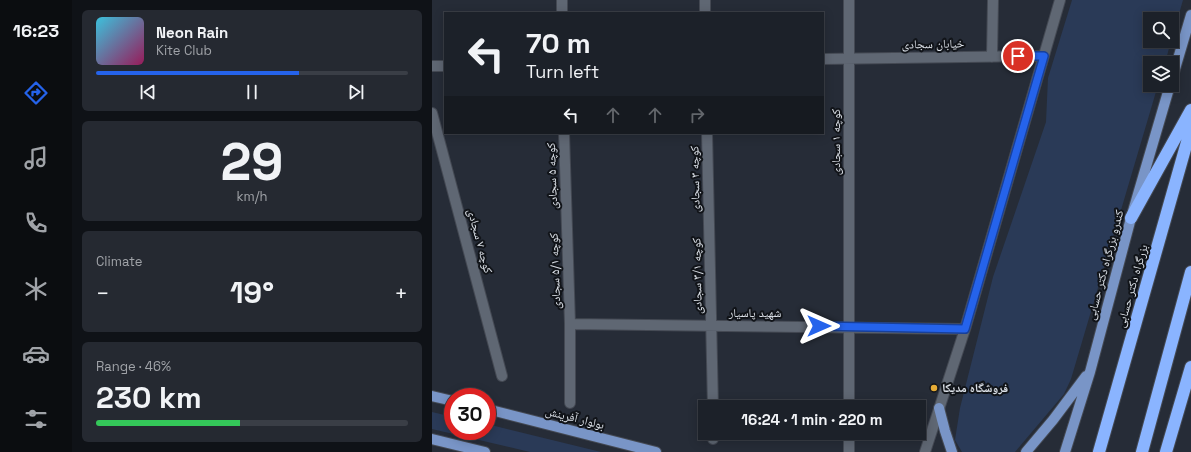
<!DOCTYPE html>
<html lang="en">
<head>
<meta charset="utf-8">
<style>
  :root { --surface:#1c2129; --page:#252931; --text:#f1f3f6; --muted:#a0a3a8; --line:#3a3e46; --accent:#2563eb }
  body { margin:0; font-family:"Space Grotesk","Noto Naskh Arabic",sans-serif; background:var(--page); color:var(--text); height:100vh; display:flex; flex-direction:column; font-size:15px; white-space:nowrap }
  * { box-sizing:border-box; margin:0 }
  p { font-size:13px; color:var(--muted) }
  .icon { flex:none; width:22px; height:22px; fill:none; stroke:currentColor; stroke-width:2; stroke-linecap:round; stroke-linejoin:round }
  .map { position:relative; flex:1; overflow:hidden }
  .drawer { display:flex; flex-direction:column; gap:10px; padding:10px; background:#0f1217; width:360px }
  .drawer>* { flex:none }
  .top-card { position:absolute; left:12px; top:12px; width:380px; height:122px; border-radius:0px; box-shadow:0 2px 10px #0003,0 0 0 1px var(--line); background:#1c2129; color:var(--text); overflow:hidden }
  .buttons { position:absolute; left:711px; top:12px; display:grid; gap:8px }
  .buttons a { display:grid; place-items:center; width:36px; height:36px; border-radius:0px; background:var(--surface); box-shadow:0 2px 10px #0003,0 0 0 1px var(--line); font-size:20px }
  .speed { position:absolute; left:12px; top:388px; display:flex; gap:8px; font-size:20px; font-weight:700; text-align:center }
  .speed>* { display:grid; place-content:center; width:52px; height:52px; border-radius:50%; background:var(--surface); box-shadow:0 2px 10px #0003,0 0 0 1px var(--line); line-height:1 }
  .speed .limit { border:6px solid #d22; background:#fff; color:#111 }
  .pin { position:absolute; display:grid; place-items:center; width:34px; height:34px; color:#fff; margin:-17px; border:2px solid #fff; border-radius:50%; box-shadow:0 1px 4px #0007 }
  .me { position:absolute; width:44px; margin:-22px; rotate:90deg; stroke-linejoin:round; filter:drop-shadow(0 0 3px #0008) }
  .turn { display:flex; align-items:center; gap:14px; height:84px; padding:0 16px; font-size:18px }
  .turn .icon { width:52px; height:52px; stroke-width:2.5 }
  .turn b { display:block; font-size:28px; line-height:34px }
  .lanes { display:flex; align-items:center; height:38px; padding:0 16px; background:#0003; justify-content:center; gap:20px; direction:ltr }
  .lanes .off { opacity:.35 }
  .big { font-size:30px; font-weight:800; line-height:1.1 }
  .drawer .tile { flex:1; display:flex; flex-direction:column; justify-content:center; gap:6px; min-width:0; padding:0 14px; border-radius:6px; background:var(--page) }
  .drawer .dial { align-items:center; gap:0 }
  .dial b { font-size:52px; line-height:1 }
  .song { display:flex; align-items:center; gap:12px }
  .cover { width:48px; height:48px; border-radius:6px; background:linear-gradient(135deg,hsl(190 70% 55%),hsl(330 70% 35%)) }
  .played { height:4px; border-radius:2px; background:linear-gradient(90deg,var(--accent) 65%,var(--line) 65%) }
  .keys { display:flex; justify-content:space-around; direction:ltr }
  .heat { display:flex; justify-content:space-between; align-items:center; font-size:22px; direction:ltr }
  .charge { height:6px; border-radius:3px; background:linear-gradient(90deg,#34c759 46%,var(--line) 0) }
  .trip { position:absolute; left:266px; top:400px; width:228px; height:40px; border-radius:0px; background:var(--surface); box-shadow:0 2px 10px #0003,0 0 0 1px var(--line); font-weight:800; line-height:40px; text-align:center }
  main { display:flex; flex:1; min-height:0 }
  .tabs { display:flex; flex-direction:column; width:72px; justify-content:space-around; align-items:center; background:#0b0d10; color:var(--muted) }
  .tabs .icon { width:28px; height:28px }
  .tabs .selected { color:var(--accent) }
  .tabs b { font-size:18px; color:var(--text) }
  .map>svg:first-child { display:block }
</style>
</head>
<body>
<main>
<nav class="tabs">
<b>16:23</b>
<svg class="icon selected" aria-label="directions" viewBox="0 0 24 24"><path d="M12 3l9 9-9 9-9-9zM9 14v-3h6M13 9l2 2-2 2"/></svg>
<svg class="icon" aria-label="music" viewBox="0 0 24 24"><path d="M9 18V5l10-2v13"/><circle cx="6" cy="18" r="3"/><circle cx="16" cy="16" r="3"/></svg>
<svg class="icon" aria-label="phone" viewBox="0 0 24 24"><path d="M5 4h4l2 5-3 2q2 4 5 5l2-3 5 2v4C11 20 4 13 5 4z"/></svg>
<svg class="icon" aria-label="climate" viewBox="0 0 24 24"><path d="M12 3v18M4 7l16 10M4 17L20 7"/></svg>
<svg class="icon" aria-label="car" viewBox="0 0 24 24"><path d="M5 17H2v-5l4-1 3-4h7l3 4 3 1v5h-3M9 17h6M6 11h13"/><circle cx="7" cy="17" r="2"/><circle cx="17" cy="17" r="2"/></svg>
<svg class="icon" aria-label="filters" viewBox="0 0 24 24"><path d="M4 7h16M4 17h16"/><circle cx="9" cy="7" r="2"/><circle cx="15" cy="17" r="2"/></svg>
</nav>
<section class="drawer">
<div class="tile">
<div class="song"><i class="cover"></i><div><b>Neon Rain</b><p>Kite Club</p></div></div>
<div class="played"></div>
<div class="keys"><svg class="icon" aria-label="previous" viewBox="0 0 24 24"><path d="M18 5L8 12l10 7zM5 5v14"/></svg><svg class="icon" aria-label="pause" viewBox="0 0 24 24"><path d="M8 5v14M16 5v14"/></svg><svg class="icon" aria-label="next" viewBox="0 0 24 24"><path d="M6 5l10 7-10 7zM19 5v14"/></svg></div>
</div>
<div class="tile dial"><b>29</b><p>km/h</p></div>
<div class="tile"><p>Climate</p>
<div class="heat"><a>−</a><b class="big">19°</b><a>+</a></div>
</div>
<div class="tile"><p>Range · 46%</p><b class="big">230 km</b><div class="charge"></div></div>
</section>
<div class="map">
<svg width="759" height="452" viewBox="0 0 759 452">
  <rect width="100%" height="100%" fill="#262c37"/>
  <path fill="#2a3a57" d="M640,0H751L740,38V19H718V41H739L733,63H718V85H726L639,379L632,394L583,452H530L523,440L528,408L561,277L614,122L616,78Z
    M0,412L21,417V431H55V424L169,452H98L0,429Z"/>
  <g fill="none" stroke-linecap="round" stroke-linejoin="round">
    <defs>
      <path id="minor" d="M417,0V407
        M130,13V0
        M273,13V0
        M560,57L561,0
        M391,59L612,56
        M0,66H13
        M0,113L70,376
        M132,133L138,324V403
        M275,133L281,407
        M138,324L533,329
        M281,433V439
        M417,433V452
        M493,452L533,329L628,0"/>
      <path id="major" d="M740,79L759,15
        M0,396L21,401
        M507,408L513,431L520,452
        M55,409L224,452
        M0,439L53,452
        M594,452L621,420L654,376
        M633,452L658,372L699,218L738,85"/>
      <path id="highway" d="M699,218L759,110
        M667,452L759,128
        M710,452L759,272
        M734,452L759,367"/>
    </defs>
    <use href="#minor" stroke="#444953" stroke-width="12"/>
    <use href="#major" stroke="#444953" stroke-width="12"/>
    <use href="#highway" stroke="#444953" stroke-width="14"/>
    <use href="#minor" stroke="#5f6773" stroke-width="10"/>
    <use href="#major" stroke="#7995c7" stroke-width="10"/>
    <use href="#highway" stroke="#8ab4ff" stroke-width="12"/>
  </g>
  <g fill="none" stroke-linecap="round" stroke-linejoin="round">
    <defs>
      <path id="route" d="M387,326L533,329L612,56H586"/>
    </defs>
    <use href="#route" stroke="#184099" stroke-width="10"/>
    <use href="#route" stroke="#2563eb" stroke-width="7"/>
  </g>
  <circle fill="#e6ac36" stroke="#111419" stroke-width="1.5" cx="502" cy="388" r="4"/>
  <g text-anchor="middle" stroke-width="4" stroke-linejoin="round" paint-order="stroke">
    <g font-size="12" fill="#dce1e8" stroke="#111419">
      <text transform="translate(501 44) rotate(-1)" y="4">خیابان سجادی</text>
      <text transform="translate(404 142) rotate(-90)" y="4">کوچه ۱ سجادی</text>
      <text transform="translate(120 176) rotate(-92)" y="4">کوچه ۵ سجادی</text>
      <text transform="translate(263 179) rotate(-91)" y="4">کوچه ۳ سجادی</text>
      <text transform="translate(48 241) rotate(75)" y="4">کوچه ۷ سجادی</text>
      <text transform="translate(673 265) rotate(-75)" y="4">کندرو بزرگراه دکتر حسابی</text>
      <text transform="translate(123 271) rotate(-92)" y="4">کوچه ۵/۱ سجادی</text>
      <text transform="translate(265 276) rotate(-91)" y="4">کوچه ۳/۱ سجادی</text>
      <text transform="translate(700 286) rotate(-74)" y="4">بزرگراه دکتر حسابی</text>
      <text x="323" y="317">شهید پاسیار</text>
      <text transform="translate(143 418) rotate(14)" y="4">بولوار آفرینش</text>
    </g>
    <g font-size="12" font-weight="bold" fill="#dce1e8" stroke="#111419" text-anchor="start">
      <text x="510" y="392">فروشگاه مدیکا</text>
    </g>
  </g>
</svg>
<div class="buttons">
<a><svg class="icon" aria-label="search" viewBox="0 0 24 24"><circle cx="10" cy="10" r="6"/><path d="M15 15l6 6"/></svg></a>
<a><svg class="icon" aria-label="layers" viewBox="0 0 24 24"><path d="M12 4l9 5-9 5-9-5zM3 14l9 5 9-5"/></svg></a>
</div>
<div class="speed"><div class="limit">30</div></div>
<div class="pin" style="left:586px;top:56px;background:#d93025"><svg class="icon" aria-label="arrive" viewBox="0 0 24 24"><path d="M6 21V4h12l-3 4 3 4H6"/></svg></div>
<svg class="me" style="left:387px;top:326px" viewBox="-20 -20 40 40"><path d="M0-17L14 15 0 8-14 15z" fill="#2563eb" stroke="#fff" stroke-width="4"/></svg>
<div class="trip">16:24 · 1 min · 220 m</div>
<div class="top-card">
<div class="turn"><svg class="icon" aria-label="left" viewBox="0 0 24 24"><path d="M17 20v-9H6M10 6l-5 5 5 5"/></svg><div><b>70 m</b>Turn left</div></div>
<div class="lanes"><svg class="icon" aria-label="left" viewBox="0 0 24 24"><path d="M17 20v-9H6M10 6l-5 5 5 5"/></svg><svg class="icon off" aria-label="ahead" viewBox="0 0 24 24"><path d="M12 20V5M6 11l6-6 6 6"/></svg><svg class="icon off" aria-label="ahead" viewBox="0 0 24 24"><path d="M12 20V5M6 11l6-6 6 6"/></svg><svg class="icon off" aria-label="right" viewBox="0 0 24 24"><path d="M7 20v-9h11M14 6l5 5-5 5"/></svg></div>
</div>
</div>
</main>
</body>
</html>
